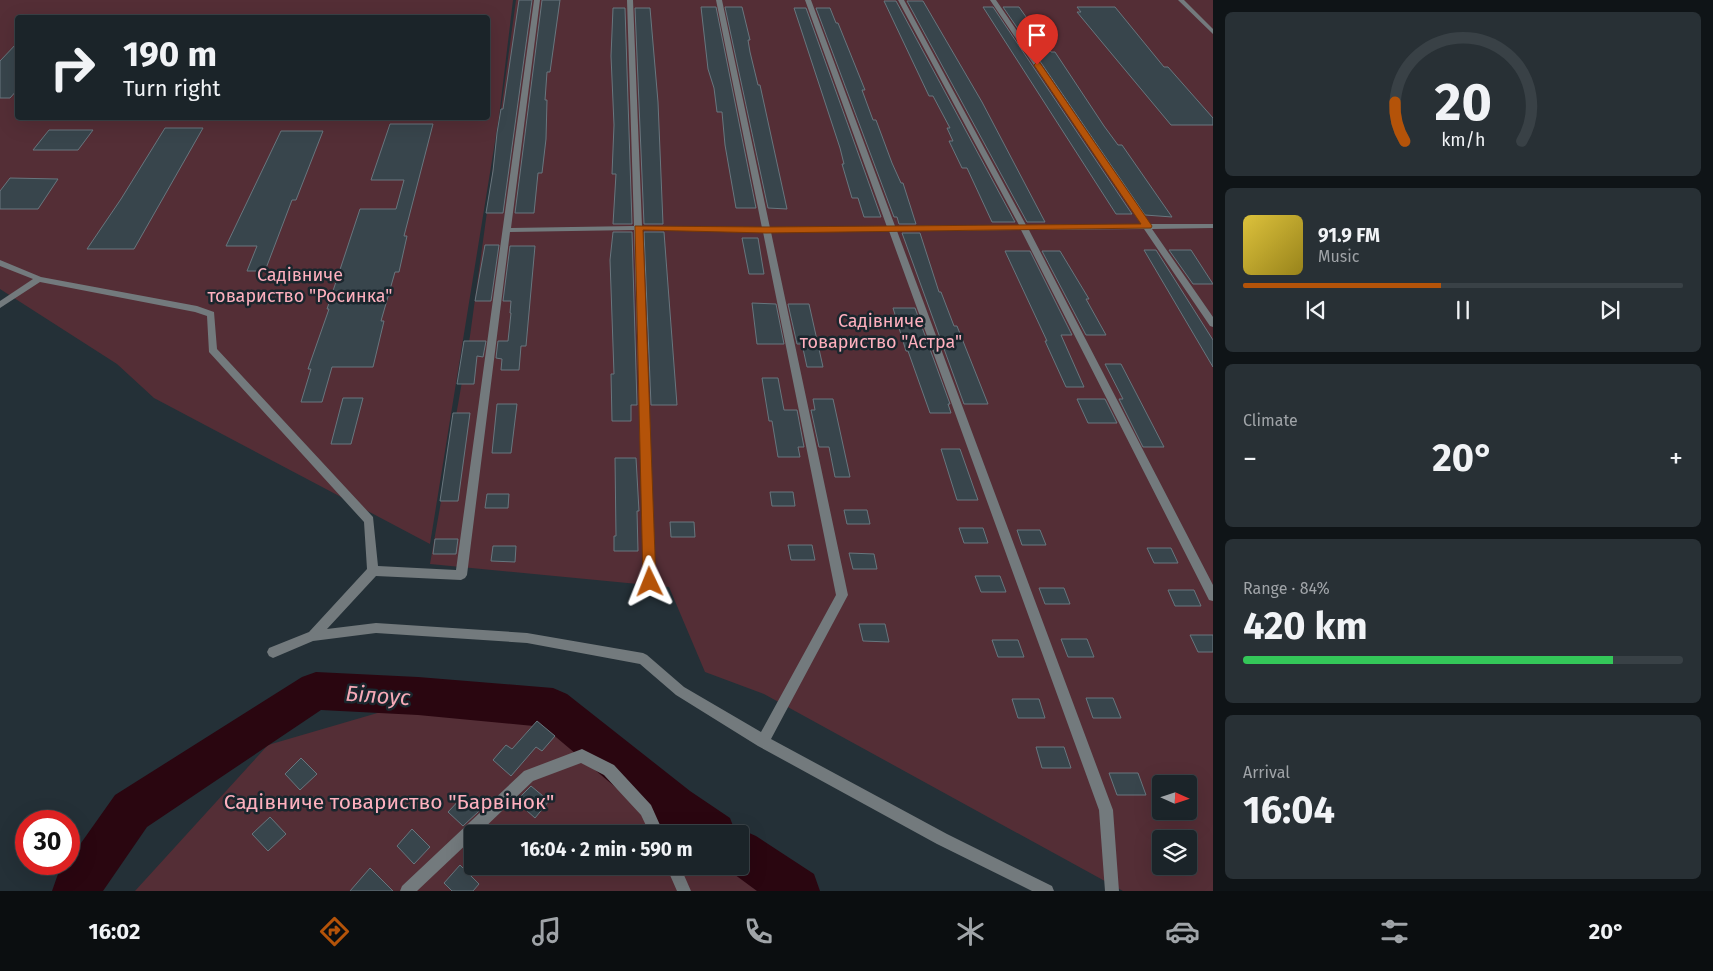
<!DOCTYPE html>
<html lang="en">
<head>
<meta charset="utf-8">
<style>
  :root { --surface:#1b2429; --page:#283035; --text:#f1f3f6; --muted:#a0a4a8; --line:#394146; --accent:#b45309 }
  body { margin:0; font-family:"Fira Sans",sans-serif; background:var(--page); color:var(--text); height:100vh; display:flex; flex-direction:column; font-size:19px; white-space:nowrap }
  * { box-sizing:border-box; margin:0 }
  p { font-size:16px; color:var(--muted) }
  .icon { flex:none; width:28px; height:28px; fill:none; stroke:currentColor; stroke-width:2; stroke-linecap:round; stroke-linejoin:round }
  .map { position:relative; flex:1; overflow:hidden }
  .side { display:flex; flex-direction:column; gap:12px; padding:12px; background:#0f1417; width:500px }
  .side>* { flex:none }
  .banner { position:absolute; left:15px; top:15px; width:475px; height:105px; border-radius:5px; box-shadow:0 5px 20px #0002,0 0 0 1px var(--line); background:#1b2429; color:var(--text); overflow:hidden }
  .needle { width:32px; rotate:93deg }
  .tools { position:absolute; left:1152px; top:775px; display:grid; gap:10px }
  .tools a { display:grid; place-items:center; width:45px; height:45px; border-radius:5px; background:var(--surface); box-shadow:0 5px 20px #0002,0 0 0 1px var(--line); font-size:25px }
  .speed { position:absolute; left:15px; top:810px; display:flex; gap:10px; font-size:25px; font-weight:700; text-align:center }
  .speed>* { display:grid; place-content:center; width:65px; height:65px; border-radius:50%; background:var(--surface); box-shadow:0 5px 20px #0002,0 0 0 1px var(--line); line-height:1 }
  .speed .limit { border:8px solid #d22; background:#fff; color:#111 }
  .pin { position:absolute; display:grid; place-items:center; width:42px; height:42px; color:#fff; margin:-51px -21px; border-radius:50% 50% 50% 0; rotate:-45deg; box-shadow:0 0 5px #0007 }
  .pin .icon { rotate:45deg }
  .me { position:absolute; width:55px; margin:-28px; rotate:358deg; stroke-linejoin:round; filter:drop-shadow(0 0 4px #0008) }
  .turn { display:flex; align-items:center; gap:18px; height:105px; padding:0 25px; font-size:22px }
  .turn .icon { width:65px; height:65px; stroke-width:2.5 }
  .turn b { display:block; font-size:35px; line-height:42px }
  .big { font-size:38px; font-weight:700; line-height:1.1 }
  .side .widget { flex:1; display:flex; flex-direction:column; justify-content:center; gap:8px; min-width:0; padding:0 18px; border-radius:8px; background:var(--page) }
  .side .dial { align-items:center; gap:0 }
  .dial svg { height:130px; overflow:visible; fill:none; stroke:var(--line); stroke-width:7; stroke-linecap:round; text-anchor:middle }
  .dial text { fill:var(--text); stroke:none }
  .song { display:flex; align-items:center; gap:15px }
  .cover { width:60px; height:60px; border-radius:8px; background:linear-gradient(135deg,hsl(50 70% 55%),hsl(50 70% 35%)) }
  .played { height:5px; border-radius:2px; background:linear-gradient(90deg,var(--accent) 45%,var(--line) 45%) }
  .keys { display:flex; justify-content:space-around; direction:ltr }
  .heat { display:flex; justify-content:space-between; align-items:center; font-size:28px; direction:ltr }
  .charge { height:8px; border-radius:4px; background:linear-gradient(90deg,#34c759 84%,var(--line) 0) }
  .trip { position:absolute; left:464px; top:825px; width:285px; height:50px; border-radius:5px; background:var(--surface); box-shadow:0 5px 20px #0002,0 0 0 1px var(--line); font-weight:700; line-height:50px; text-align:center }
  .tab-bar { display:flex; height:80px; justify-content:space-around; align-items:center; background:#0b0e10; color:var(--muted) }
  .tab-bar .icon { width:35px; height:35px }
  .tab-bar .selected { color:var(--accent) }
  .tab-bar b { font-size:22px; color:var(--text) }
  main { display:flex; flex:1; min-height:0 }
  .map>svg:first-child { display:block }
</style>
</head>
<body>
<main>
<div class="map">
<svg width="1213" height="891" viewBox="0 0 1213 891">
  <rect width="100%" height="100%" fill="#243037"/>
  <path fill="#542e36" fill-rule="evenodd" d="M0,0H513L499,117L430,544L154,398L117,364L0,289ZM18,18H488V118H18Z
    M516,0H1213V891H1123L764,694L705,672L669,587L430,564L470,336ZM1161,784H1189V811H1161ZM1161,839H1189V866H1161Z
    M439,695L552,716L582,756L646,810L689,834H472V866H740V862L792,891H135L268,745Z"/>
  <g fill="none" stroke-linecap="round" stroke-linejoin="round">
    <path fill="#2a0610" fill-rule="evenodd" d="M316,672L418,677L553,688L567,694L690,791L730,818L735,831L740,829L756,836L814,874L820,891H757L723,866H740V834H675L658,823L544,727L418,715L321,710L147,827L103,891H52L58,874L66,864H69V860L115,795L302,677Z"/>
  </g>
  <path fill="#38454c" stroke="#68767e" d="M519,0H532L503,213H486L493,171L497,133L501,109H503Z
    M542,0H560L550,72H547L545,100H547L546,139L542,173H538L534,213H515Z
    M884,1H896L1015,222H992L967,168H962L949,141H953L947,128H950L933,96H929Z
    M907,1H923L982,102L1045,222H1027Z
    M701,7H716L756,208H736L725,145L722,112H717L714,88L708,69Z
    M725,7H742L750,40H748L750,52L758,85H760L787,209L768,208Z
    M983,7H993L1132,214H1116Z
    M1003,7H1019L1051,52H1055L1104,126L1118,145H1122L1172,217L1145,215Z
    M1077,7H1115L1164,67H1168L1213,118V125H1171L1101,41L1077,12H1081Z
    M613,8H625L632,224H613L616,174H612L614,125L611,56Z
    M635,8H650L658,102L663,224H644Z
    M794,8H806L881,217H864L858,198H852L842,164H844L840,148Z
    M816,8H830L836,23H838L865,90H862L873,120H876L892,163L901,183H903L916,224H899L897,217H894Z
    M18,42V89L10,98H0V61Z
    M390,124H433L404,236H407L399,272H395L381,321H384L373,367H332L322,402H301L311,369H308L329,309H327L360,209H396L404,180H371Z
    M165,128H203L134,249H87L121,199Z
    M49,130H93L78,150H33Z
    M281,131H323L296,200H292L265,271H247L257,246H226Z
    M10,178L58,179L38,209H0V191Z
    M613,232H632L637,405H631V421H612L611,374H614L610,260Z
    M644,232H664L677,405H651Z
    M902,233H920L939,292H941L954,326H957L988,404H964Z
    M742,238H758L764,274H749Z
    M485,245H499L491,301H475Z
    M510,246H535L526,346H521L519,370H501L502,359L496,358L498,341H508L511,313H510L511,301H503Z
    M1144,250H1156L1213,340V367Z
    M1169,250H1191L1213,284H1193Z
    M1005,251H1030L1072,335H1061L1084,387H1066L1045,341H1047Z
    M1042,251H1060L1089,299H1086L1106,335H1086Z
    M752,303L776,304L784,344H757Z
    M788,304H809L823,367H807L802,344H797Z
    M893,308H915L950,404H948L951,413H930L908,351H906Z
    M464,341H486L483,357L477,356L474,384H457Z
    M1105,364H1121L1164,447H1143L1119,399H1123Z
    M762,378H778L784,410H797L804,447H798L800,457H778L772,421H769Z
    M343,398H363L351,444H331Z
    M813,399H833L850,477H835L829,447H819L811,410H815Z
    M1077,399H1105L1117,423H1088Z
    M497,404H517L511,453H492Z
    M453,413H470L458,501H440Z
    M941,449H960L978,500H957Z
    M615,458H636L639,511H637L638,551H614V536H616Z
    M770,492H793L795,506H772Z
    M487,494H509L508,508H485Z
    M844,510H867L870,524H847Z
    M670,522H694L695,537H671Z
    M959,528H983L988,543H964Z
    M1017,530H1040L1046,545H1022Z
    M435,539H458L456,554H433Z
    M788,545H812L815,560H791Z
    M493,546H516L515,562L491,561Z
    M1147,548H1171L1178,563H1154Z
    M849,553L874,554L877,569H853Z
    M975,576H1000L1006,592H981Z
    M1039,588H1064L1070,604H1045Z
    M1168,590H1194L1201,606H1175Z
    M859,624H885L889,642L863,641Z
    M1190,635H1213V652H1198Z
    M1061,639H1087L1094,657H1068Z
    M992,640H1018L1024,657H998Z
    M1086,698H1113L1121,718H1093Z
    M1012,699H1039L1045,718H1018Z
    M537,721L555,736L542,751L536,747L511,776L493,760L506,745L512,749Z
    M1036,747H1064L1071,768H1042Z
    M301,758L317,774L300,790L285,774Z
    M1109,773H1138L1146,795H1117Z
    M531,786L549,801L535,818L516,801Z
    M463,796L479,811L463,826L448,812Z
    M270,817L286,834L268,851L252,834Z
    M412,829L430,847L414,864L397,846Z
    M460,865L479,884L473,891H452L444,883Z
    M370,868L393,891H350Z"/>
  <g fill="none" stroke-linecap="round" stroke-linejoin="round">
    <path fill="#737a7d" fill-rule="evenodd" d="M534,0H540L511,228L634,226L627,0H633L642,226L762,228L716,0H722L770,228L887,227L805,0H811L895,226L1019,225L898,0H904L1026,225L1141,224L990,0H996L1149,224H1213V228L1152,229L1213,317V327L1210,326L1144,229L1029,230L1213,585V601L1209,600L1021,230L897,231L1113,810L1119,891H1105L1099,810L889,231L771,232L848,595L771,739L947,834L1052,886L1054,891H1032L937,844L758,746L676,695L640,664L527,643L376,633L313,641L273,658L269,656L267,652L269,648L309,632L367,569L364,522L209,352L207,316L195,312L40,282L0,308V301L33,279L0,266V260L41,277L197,306L214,312L217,349L373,517L378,566L456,570ZM634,230L644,583L646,586L650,588L654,586L656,583L642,230L763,232L836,595L761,732L684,687L647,655L643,653L527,633L376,623L327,629L376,576L461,580L465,578L467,575L510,232Z
      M1178,0H1184L1213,29V34Z
      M582,749L614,765L651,805L664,834H650L641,815L604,775L581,763L533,781L478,834H472V839L417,891H400L402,886L524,771Z
      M666,866H680L691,891H677Z"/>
  </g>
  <path fill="#b45309" stroke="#753606" d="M1037,62L1040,63L1152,226L1151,228L766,233L643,230L656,582L654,586L650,588L645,586L643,582L635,226L766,227L1141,224L1034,65Z"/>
  <g text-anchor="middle" stroke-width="5" stroke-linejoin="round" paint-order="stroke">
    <g font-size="18" fill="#feb0be" stroke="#1a262d">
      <text x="300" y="281">Садівниче<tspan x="300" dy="21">товариство "Росинка"</tspan></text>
      <text x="881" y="327">Садівниче<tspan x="881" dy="21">товариство "Астра"</tspan></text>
    </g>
    <g font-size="21" fill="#feb0be" stroke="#1a262d">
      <text x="389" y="809">Садівниче товариство "Барвінок"</text>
    </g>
    <g font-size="22" font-style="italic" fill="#f6aab7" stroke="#1a262d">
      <text transform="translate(378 695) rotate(4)" y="8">Білоус</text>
    </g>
  </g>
</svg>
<div class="tools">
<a><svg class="needle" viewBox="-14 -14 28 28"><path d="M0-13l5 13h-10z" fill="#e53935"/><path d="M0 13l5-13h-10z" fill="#a0a4a8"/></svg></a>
<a><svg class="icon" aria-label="layers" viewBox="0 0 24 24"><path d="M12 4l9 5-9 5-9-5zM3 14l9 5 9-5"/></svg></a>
</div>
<div class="speed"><div class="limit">30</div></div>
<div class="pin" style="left:1037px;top:65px;background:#d93025"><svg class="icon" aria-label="arrive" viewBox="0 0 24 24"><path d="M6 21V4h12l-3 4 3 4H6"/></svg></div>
<svg class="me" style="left:650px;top:582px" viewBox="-20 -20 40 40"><path d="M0-17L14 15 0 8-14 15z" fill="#b45309" stroke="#fff" stroke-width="4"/></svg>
<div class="trip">16:04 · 2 min · 590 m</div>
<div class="banner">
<div class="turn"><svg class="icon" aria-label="right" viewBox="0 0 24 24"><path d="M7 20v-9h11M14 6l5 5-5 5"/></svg><div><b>190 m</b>Turn right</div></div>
</div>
</div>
<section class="side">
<div class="widget dial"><svg viewBox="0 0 100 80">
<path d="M14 69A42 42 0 1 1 86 69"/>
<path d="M14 69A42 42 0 0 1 8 45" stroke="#b45309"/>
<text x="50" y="56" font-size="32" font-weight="700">20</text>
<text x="50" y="72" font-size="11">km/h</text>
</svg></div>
<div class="widget">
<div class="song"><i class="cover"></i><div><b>91.9 FM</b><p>Music</p></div></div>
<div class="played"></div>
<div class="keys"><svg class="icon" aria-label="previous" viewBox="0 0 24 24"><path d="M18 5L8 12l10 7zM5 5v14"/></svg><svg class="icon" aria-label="pause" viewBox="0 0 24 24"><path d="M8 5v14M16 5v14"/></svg><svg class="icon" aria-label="next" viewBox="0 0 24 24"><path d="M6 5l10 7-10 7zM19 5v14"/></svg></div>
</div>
<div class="widget"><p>Climate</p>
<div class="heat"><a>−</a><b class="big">20°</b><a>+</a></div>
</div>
<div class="widget"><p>Range · 84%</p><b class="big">420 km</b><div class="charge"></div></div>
<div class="widget"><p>Arrival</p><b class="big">16:04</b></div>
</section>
</main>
<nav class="tab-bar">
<b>16:02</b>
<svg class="icon selected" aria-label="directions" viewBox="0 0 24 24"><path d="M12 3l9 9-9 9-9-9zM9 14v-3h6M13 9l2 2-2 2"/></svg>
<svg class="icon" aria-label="music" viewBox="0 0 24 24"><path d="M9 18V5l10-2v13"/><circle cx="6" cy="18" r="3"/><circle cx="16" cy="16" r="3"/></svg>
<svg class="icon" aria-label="phone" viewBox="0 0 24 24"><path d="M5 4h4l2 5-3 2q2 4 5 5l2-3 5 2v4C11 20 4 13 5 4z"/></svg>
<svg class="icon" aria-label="climate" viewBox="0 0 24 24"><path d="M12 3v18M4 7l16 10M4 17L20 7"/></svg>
<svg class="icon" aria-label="car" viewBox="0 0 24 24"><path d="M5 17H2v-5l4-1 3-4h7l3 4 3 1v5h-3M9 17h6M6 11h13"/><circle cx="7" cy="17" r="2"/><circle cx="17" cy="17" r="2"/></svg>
<svg class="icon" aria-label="filters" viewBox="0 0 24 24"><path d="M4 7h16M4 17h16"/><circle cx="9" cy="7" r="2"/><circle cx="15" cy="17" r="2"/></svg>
<b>20°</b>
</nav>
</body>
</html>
